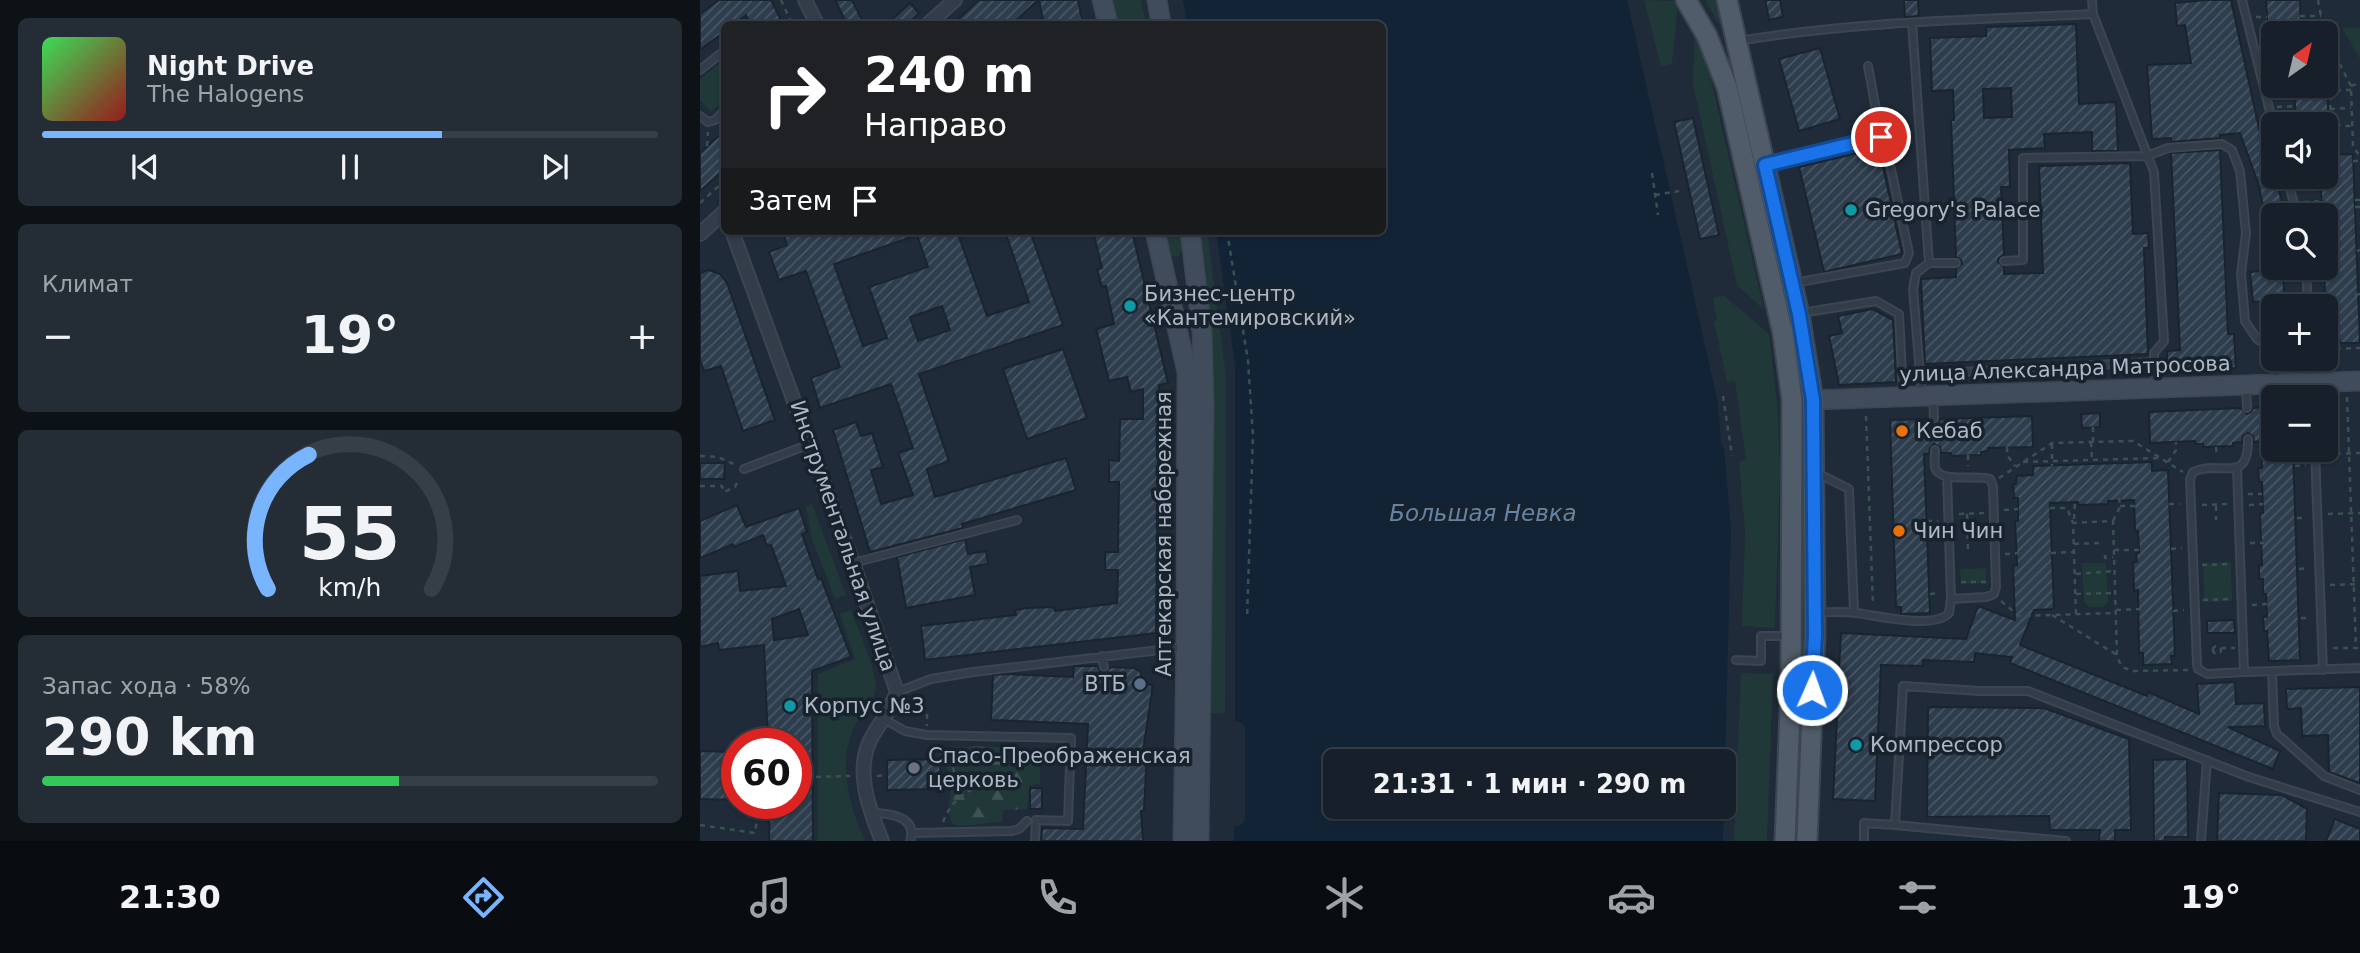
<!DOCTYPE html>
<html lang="ru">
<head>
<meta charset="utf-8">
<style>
  :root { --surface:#17202a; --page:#242d36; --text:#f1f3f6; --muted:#9ea3a8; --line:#363e47; --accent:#79b5fe }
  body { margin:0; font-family:"DejaVu Sans",sans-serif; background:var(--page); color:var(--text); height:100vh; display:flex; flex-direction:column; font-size:26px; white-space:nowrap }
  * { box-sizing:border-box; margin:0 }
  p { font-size:23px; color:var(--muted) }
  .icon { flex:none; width:38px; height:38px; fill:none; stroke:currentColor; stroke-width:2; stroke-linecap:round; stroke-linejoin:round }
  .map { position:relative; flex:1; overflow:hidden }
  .side { display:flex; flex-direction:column; gap:18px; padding:18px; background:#0d1217; width:700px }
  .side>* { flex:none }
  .hud { position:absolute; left:21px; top:21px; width:665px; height:214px; border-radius:10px; box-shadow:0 2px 5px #0004,0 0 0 2px var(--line); background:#202124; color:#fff; overflow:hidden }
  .needle { width:46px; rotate:34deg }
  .buttons { position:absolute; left:1561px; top:21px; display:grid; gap:14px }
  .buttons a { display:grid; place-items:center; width:77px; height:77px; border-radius:10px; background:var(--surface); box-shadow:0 2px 5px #0004,0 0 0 2px var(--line); font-size:35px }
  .speed { position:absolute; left:21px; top:728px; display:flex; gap:14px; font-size:35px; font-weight:700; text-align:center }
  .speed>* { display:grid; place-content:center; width:91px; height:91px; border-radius:50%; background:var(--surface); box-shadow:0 2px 5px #0004,0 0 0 2px var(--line); line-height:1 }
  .speed .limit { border:10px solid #d22; background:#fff; color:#111 }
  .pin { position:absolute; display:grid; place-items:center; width:60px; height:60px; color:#fff; margin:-30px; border:4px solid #fff; border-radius:50%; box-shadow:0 2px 7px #0007 }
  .me { position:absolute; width:77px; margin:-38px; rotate:2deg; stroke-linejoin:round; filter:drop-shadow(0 0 5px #0008) }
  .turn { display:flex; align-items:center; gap:24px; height:147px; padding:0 28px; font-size:32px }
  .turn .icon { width:91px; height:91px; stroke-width:2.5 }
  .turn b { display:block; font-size:49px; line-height:60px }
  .then { display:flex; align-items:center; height:66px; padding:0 28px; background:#0003; gap:14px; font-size:26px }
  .big { font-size:52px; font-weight:600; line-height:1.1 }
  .side .tile { flex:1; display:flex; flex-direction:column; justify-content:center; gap:10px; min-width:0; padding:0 24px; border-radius:10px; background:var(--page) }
  .side .dial { align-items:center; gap:0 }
  .dial svg { height:182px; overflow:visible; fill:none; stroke:var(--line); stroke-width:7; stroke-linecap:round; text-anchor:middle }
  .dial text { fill:var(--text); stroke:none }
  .song { display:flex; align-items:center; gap:21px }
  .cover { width:84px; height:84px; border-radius:10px; background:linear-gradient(135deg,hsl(130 70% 55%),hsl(0 70% 35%)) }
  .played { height:7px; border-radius:4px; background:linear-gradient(90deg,var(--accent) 65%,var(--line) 65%) }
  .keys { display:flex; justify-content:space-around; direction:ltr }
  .heat { display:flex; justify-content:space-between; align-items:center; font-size:38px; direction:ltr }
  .charge { height:10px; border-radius:5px; background:linear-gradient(90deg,#34c759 58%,var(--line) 0) }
  .trip { position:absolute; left:623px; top:749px; width:413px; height:70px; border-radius:10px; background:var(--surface); box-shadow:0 2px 5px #0004,0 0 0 2px var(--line); font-weight:600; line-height:70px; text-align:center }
  .dock { display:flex; height:112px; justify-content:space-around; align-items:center; background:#090d11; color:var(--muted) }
  .dock .icon { width:49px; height:49px }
  .dock .current { color:var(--accent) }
  .dock b { font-size:32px; color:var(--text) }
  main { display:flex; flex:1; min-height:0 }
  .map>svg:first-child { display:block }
</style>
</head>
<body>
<main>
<section class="side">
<div class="tile">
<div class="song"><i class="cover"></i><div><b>Night Drive</b><p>The Halogens</p></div></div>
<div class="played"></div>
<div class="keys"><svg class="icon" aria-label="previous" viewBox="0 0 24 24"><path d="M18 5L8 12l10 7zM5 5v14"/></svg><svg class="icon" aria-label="pause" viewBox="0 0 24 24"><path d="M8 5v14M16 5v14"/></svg><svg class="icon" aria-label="next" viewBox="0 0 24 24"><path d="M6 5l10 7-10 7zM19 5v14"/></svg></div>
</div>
<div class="tile"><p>Климат</p>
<div class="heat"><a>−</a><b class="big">19°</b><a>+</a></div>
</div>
<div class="tile dial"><svg viewBox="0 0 100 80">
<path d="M14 69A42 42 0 1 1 86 69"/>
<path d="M14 69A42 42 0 0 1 32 10" stroke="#79b5fe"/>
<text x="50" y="56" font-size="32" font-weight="700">55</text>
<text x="50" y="72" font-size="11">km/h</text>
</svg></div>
<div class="tile"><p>Запас хода · 58%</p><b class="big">290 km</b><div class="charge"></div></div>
</section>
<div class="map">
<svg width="1660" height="841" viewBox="0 0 1660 841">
  <defs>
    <pattern id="forest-firs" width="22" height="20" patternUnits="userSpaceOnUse" patternTransform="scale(1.75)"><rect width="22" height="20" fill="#213839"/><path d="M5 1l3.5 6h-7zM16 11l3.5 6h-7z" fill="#3f5354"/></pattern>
    <pattern id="building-hatch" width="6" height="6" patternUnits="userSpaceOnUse" patternTransform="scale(1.75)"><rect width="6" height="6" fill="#2d3d4d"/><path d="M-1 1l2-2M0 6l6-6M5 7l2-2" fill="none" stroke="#495765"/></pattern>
  </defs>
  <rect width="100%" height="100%" fill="#1f2b38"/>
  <path fill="#213839" d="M411,0H441L446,24H417Z
    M944,0L978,1L972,64L961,67Z
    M1005,0H1017L1021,24H1019Z
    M995,28L1004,49L1064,310L1037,285L993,84Z
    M1642,28H1660V59Z
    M24,60V99L11,112L0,100V79Z
    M463,231H481L483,250L478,257L470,256Z
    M499,231H507L526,376L525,713H509L510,331Z
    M1023,295L1069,334L1077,402L1080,472L1075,628L1042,626L1045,532L1039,461L1046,460L1035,381L1027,382L1014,322L1017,320L1013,298Z
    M112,504L146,595L135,599L112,539L106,506Z
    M1531,562L1532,601L1504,602L1503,563Z
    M1382,563H1406L1408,602L1403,607H1389L1384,602Z
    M1286,568V583L1261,584L1260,569Z
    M151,610C157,626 177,672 176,688C175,701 161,713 155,725C137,763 149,805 165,841H118V674L155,659L140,614Z
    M1041,673L1073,674L1067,841H1034Z"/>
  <path fill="url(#forest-firs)" d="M251,747C272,747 324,742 337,761C341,767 340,776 340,783L329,786L327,809L303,810L302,822C285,822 269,828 253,824C245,811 252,799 250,785C249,774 245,764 246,752Z"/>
  <path fill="#122336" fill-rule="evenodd" d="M483,0H927L1018,403L1021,444L1024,447L1031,529L1023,841H534V827L541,825L545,820V727L542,723L535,721V365L516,231H682V24H487ZM1024,761V807H635V761Z"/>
  <path fill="url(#building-hatch)" stroke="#1a242f" stroke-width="2" fill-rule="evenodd" d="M19,0H71L83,24H50L46,15L34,24H24V32L0,50V14Z
    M135,0H152L164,24H147Z
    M279,0H338L312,24H253Z
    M339,0H378L383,24H344Z
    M1065,0H1080L1083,17L1069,20Z
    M1204,0H1218L1219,16L1205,17Z
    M1506,0H1531L1560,133H1562L1586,215H1565L1558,183L1540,133L1520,135V138L1471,142V138L1452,139L1447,65L1491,63L1485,25L1477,26L1475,3Z
    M1566,0H1600L1601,33H1568Z
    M210,3L219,13L207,24H187Z
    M1376,24L1379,104L1416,102L1418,151H1392V132L1344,134L1345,148L1309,150L1310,187H1301L1304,255L1299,258L1298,262L1304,267V274L1343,273L1339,166L1430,163L1433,234L1448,233L1449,248H1444L1448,354L1225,364L1221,279L1256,277V269L1262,264L1261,260L1256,257L1251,120H1254L1253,90L1232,91L1230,38L1286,36V27ZM1311,88L1312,117L1284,118L1283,89Z
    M1120,48L1140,119L1099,131L1079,59Z
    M1594,86H1627L1629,124H1596Z
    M993,118L1019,235L1000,239L974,122Z
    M24,131V170L0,191V153Z
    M1179,148L1202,254L1124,272L1099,167Z
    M1520,150L1528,334H1534L1536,368L1467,371V351L1480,350L1471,153Z
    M1653,154L1660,343H1640V341H1627L1624,268L1626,215H1622L1621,191H1618L1617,177H1626V155Z
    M83,231H114L115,236L128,231H257L287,316L329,302L305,231H330L363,325L219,374L249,461L227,469L235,497L366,458L376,490L262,524L263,528L170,552L133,430L156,422L161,436L172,433L183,467L171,470L181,504L213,495L198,453L213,448L191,384L120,408L111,378L140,367L106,271L79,280L69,252L87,245ZM217,235L228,267L169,287L187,338L163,346L134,264ZM242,306L250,330L218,341L210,317Z
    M393,231H432L468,383L459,385L456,633L225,660L221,626L316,615L315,610L327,608L354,607L355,611L417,603L418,570H405V552H418L419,482H409V460L419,461L420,419H443V389L431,392L427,377L409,381L396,329L414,324L406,286L402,287L397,269L402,268Z
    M1582,269L1585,299L1553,302L1550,272Z
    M9,270L20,274L27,283L75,420L43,431L21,366L4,371L0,360V273Z
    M1173,309L1193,320L1196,382L1139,385L1129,336L1142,333L1138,316Z
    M363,349L387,418L327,439L303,369Z
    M1573,407V450H1593L1600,660L1569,661L1567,631H1564L1563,616L1567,617L1566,594H1563V579H1559V565H1562L1560,513H1563L1562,482H1559L1558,468H1562L1561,441L1554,442L1553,436L1548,433L1543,436L1542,442L1533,443V446L1503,447V444H1495V441L1450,443L1449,412L1541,408L1547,414L1551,412L1553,408Z
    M1400,413V427L1382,428L1381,414Z
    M1332,416L1333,447L1288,448V451L1281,452V455L1251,456V453H1241L1240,447L1234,444L1230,448L1229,453L1224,454L1230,613L1201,614V607H1196L1190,420L1228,419L1234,425L1238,423L1240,419Z
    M1452,462V471L1468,470L1475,656H1471L1472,664L1443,665V653H1439L1438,590L1434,591L1433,562H1437L1436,553H1439L1438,531H1435L1434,500L1408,501V504L1378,505V502L1350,503L1354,609L1334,610L1320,645L1447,696L1448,692L1499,714L1497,684L1535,682L1536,704L1564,703L1565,726L1528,727L1580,751L1573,769L1310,663L1312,657L1275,653L1274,662L1223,660V666L1181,665L1175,801L1133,799L1138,698L1142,696L1144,692L1138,686L1141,633L1266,639L1278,606L1315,620L1313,566L1317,565L1315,521H1318V498H1314L1313,484H1316L1317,476L1333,475V466Z
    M0,463H25L24,479H0Z
    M37,505L46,527L99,508L107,532L102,534L118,579L121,578L151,657L112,671L113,841H69L70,803H96V744H68L64,645L19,650L18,643L0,647V576L38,571L40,591L86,586L71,545L67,546L63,535L34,547L33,544L0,558V521ZM99,609L108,635L74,640L72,619Z
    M265,539L268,554L286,551L288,564L270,567L275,595L206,608L197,557Z
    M1534,620L1535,633H1507V621Z
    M374,666H398L400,671L404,673L410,667L434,668L440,671L444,684L453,685L443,751H447L444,811H441L443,841H341L342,828L383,829L388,724L291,720L293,675L307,674L373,677Z
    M1660,687V783L1629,772L1628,735L1602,736L1601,708L1587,709L1586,689Z
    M1228,707L1344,708L1429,739L1431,830H1415V841H1399L1400,830H1350L1349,816L1227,817Z
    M0,751L37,752V800L0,799Z
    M240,759L241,789L187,790V760Z
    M1487,759L1488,837H1465V841H1454L1453,760Z
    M330,788H342V809H330Z
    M1519,793L1582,795L1607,809L1606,841H1517Z
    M1635,819L1660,829V841H1626Z"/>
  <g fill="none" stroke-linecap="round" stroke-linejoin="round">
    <defs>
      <path id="lane" d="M1542,0L1573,124
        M1212,23L1229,263L1216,273L1213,289L1220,374L1454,362V353L1464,341L1454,172L1393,14L1392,0
        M1039,41C1156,21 1275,20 1393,14
        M1168,66L1181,137
        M0,70L24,51
        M0,116L8,122L15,120L24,111
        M1067,165L1181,137L1186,146L1209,253L1205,263L1094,283
        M1587,177L1597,215
        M1304,261L1323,260V158L1447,156L1468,148L1522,144L1532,150L1540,171L1546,233L1541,274L1545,321L1557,339L1567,345L1573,352
        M1229,263H1256
        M1606,268L1608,306
        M1101,313L1176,301L1199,314L1203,393
        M1575,359L1577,382
        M1610,359L1611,381
        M1454,362L1455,385
        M1220,374L1222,394
        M1546,387L1547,408
        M1233,396L1234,419
        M1235,450C1235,455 1234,463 1235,468C1241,484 1276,474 1290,479L1293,486L1296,587L1294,594L1286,597L1251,599L1247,477
        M1615,450L1623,670
        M1537,468L1544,672L1507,674L1498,669L1497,664L1490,479L1493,472C1520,459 1549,486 1548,439
        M44,469L110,444
        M1117,473L1149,489L1154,612
        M153,563L317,520
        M1116,613C1129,612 1143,611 1156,613C1177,615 1234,630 1249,613L1251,599
        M402,656L404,667
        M1036,660L1061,661V636H1089
        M1572,671L1574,726L1577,734L1624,776L1660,790
        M1544,672L1660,668
        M1114,690L1138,692
        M197,692L231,679L273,672L485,647
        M184,719L205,731L227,735L371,738L368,821L336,820L335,841
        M170,813C189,813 218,816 210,841
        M1195,825L1366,841
        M213,833L312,831L319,829L327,821
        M1164,841V823L1195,825L1203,686L1280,691H1328L1549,777L1660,812
        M1501,841L1507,760"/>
      <path id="street" d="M105,0L117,24
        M228,24L255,0
        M32,231L153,563L197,692C191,709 182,720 173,735C153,768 169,809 182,841
        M0,234L24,212"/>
      <path id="secondary" d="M402,0L408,24
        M457,0L461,24
        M455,231L487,372L486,647L483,841
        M490,231L502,332L504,404L499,841
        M1113,400L1660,381"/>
      <path id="primary" d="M986,0L1007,36L1027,87L1083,334L1092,400L1091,683L1085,841
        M1027,0L1099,314L1113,400L1115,635L1107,841"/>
    </defs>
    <use href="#lane" stroke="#3c4652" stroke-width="10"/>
    <use href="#street" stroke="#3c4652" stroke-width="16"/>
    <use href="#secondary" stroke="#3c4652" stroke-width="21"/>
    <use href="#primary" stroke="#3c4652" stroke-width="23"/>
    <path stroke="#395152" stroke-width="2.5" stroke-dasharray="5 5" stroke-linecap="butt" d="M81,0L92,24
      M1618,0L1624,33
      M1600,16H1621
      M1556,17H1567
      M1600,23L1622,22
      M39,24L40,20
      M1626,37L1651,86L1653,147L1660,156
      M1651,86L1660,83
      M1651,90H1640L1630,100L1631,117L1641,126H1652
      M1577,107L1595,106
      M1630,109L1651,108
      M1581,114L1595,113
      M7,146L8,132
      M1653,161H1660
      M952,173L958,215
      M955,195L979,191
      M1655,200H1660
      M1604,202L1622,201
      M0,203L24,181
      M1655,207H1660
      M1604,208L1622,207
      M527,231L548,361L553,436L547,619
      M1657,251L1660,250
      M1655,295L1660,294
      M1626,349L1660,348
      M1023,396L1032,456
      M1647,397L1656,648
      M1166,416L1173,605
      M1393,427V442
      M1391,442L1392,460
      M1352,444V466
      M1307,447V455L1315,466
      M1516,447L1517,457
      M1626,454L1660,453
      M1268,455V466
      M0,456L18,457L36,465
      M1323,462L1460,458
      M1468,462L1476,450V442
      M1595,466L1606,465
      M1299,478L1352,443L1433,441L1483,472
      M0,486H22L24,492L35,487L39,479
      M1548,494H1562
      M1469,504H1480
      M1502,505L1530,504
      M1549,505L1563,504
      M1420,506H1438
      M1516,506V520
      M1350,508H1367L1373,523
      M1304,510L1318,509
      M1259,514L1284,513
      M1267,514L1268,549
      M1628,514L1660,513
      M1597,518H1607
      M1374,519L1375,502
      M1227,521H1238
      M1413,521L1420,507L1419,498
      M1550,543H1564
      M1374,544L1399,543
      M1471,549L1482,548
      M1414,550H1439
      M1351,553L1374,552
      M1305,554L1319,553
      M1405,555V558L1413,557
      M1502,565L1530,564
      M1599,569L1609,568
      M1376,574L1414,571
      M1261,582H1286
      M1630,585L1660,584
      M1230,594L1240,593
      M1376,594L1414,593
      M1503,600L1531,599
      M1301,601L1319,616L1415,613
      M1552,605L1567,604
      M1416,610L1441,609
      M1473,611L1484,610
      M1376,614L1373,523L1413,521L1417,657L1422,667L1433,671L1488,670
      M1352,615L1417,655
      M1601,618H1611
      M1513 650a4 4 0 1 1 8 0a4 4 0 1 1-8 0Z
      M1521,648H1535
      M1633,648H1660
      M227,714V726
      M233,745L253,767L259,796
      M177,776L187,775
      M116,777L150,776
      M243,822C253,796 272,785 300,784
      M0,825L55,833L59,806"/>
    <use href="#lane" stroke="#323d49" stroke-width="6"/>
    <use href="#street" stroke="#323d49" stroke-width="12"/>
    <use href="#secondary" stroke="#404c5c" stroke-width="18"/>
    <use href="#primary" stroke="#505c69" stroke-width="19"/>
  </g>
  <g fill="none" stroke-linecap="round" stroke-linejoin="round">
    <defs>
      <path id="route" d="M1112,690L1115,635L1113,400L1099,314L1065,165L1181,137"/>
    </defs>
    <use href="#route" stroke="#114b97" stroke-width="18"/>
    <use href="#route" stroke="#1a73e8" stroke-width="12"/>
  </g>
  <g fill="#0f9aa8" stroke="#18222d" stroke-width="2.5">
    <circle cx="1151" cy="210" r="7"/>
    <circle cx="430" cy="306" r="7"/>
    <circle cx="90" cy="706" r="7"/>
    <circle cx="1156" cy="745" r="7"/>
  </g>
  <g fill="#e8710a" stroke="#18222d" stroke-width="2.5">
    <circle cx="1202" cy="431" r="7"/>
    <circle cx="1199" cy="531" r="7"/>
  </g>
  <circle fill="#5c6f8a" stroke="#18222d" stroke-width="2.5" cx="440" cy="684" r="7"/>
  <circle fill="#6b7280" stroke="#18222d" stroke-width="2.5" cx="214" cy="768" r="7"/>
  <g text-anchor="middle" stroke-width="7" stroke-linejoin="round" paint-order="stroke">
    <g font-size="21" fill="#acb8c6" stroke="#18222d" text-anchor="start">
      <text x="1165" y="217">Gregory's Palace</text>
      <text x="444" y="301">Бизнес-центр<tspan x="444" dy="24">«Кантемировский»</tspan></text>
      <text x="1216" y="438">Кебаб</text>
      <text x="1213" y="538">Чин Чин</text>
      <text x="426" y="691" text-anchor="end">ВТБ</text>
      <text x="104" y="713">Корпус №3</text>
      <text x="1170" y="752">Компрессор</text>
      <text x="228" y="763">Спасо-Преображенская<tspan x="228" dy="24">церковь</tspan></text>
    </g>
    <g font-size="21" fill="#acb8c6" stroke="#18222d">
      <text transform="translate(1365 369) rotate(-2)" y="7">улица Александра Матросова</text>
      <text transform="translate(464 534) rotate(-90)" y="7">Аптекарская набережная</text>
      <text transform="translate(143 536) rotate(71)" y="7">Инструментальная улица</text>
    </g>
    <g font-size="23" font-style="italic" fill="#6384a7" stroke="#18222d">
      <text x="783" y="521">Большая Невка</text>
    </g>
  </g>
</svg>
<div class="buttons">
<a><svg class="needle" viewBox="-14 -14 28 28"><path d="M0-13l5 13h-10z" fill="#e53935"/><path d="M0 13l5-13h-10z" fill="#9ea3a8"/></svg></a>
<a><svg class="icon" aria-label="sound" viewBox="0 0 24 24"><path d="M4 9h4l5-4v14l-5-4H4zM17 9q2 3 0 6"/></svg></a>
<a><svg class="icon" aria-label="search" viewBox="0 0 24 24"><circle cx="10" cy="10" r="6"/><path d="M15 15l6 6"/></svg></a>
<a>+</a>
<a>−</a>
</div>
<div class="speed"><div class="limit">60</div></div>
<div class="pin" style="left:1181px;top:137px;background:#d93025"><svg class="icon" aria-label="arrive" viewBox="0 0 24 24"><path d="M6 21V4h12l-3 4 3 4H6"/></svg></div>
<svg class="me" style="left:1112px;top:690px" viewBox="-20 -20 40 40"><circle r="17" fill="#1a73e8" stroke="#fff" stroke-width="3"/><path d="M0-11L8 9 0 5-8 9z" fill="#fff"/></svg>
<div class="trip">21:31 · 1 мин · 290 m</div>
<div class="hud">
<div class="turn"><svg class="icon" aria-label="right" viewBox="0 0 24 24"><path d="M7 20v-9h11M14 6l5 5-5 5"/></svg><div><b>240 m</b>Направо</div></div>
<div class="then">Затем<svg class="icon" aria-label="arrive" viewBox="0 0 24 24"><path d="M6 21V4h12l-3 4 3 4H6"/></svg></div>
</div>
</div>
</main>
<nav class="dock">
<b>21:30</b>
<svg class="icon current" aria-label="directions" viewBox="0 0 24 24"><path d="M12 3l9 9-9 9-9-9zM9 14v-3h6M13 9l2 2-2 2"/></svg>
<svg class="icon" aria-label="music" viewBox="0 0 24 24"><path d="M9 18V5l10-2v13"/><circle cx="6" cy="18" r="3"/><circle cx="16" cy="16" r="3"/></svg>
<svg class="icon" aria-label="phone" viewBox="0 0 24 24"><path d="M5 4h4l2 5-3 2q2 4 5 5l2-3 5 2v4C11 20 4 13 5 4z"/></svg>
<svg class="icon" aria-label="climate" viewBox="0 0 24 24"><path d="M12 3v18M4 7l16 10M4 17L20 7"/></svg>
<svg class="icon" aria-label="car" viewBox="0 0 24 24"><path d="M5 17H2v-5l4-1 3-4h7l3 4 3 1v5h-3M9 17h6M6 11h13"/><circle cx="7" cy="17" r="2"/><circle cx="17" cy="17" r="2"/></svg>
<svg class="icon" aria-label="filters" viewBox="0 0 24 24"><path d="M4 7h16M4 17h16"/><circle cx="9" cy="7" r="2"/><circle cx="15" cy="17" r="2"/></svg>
<b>19°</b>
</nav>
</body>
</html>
